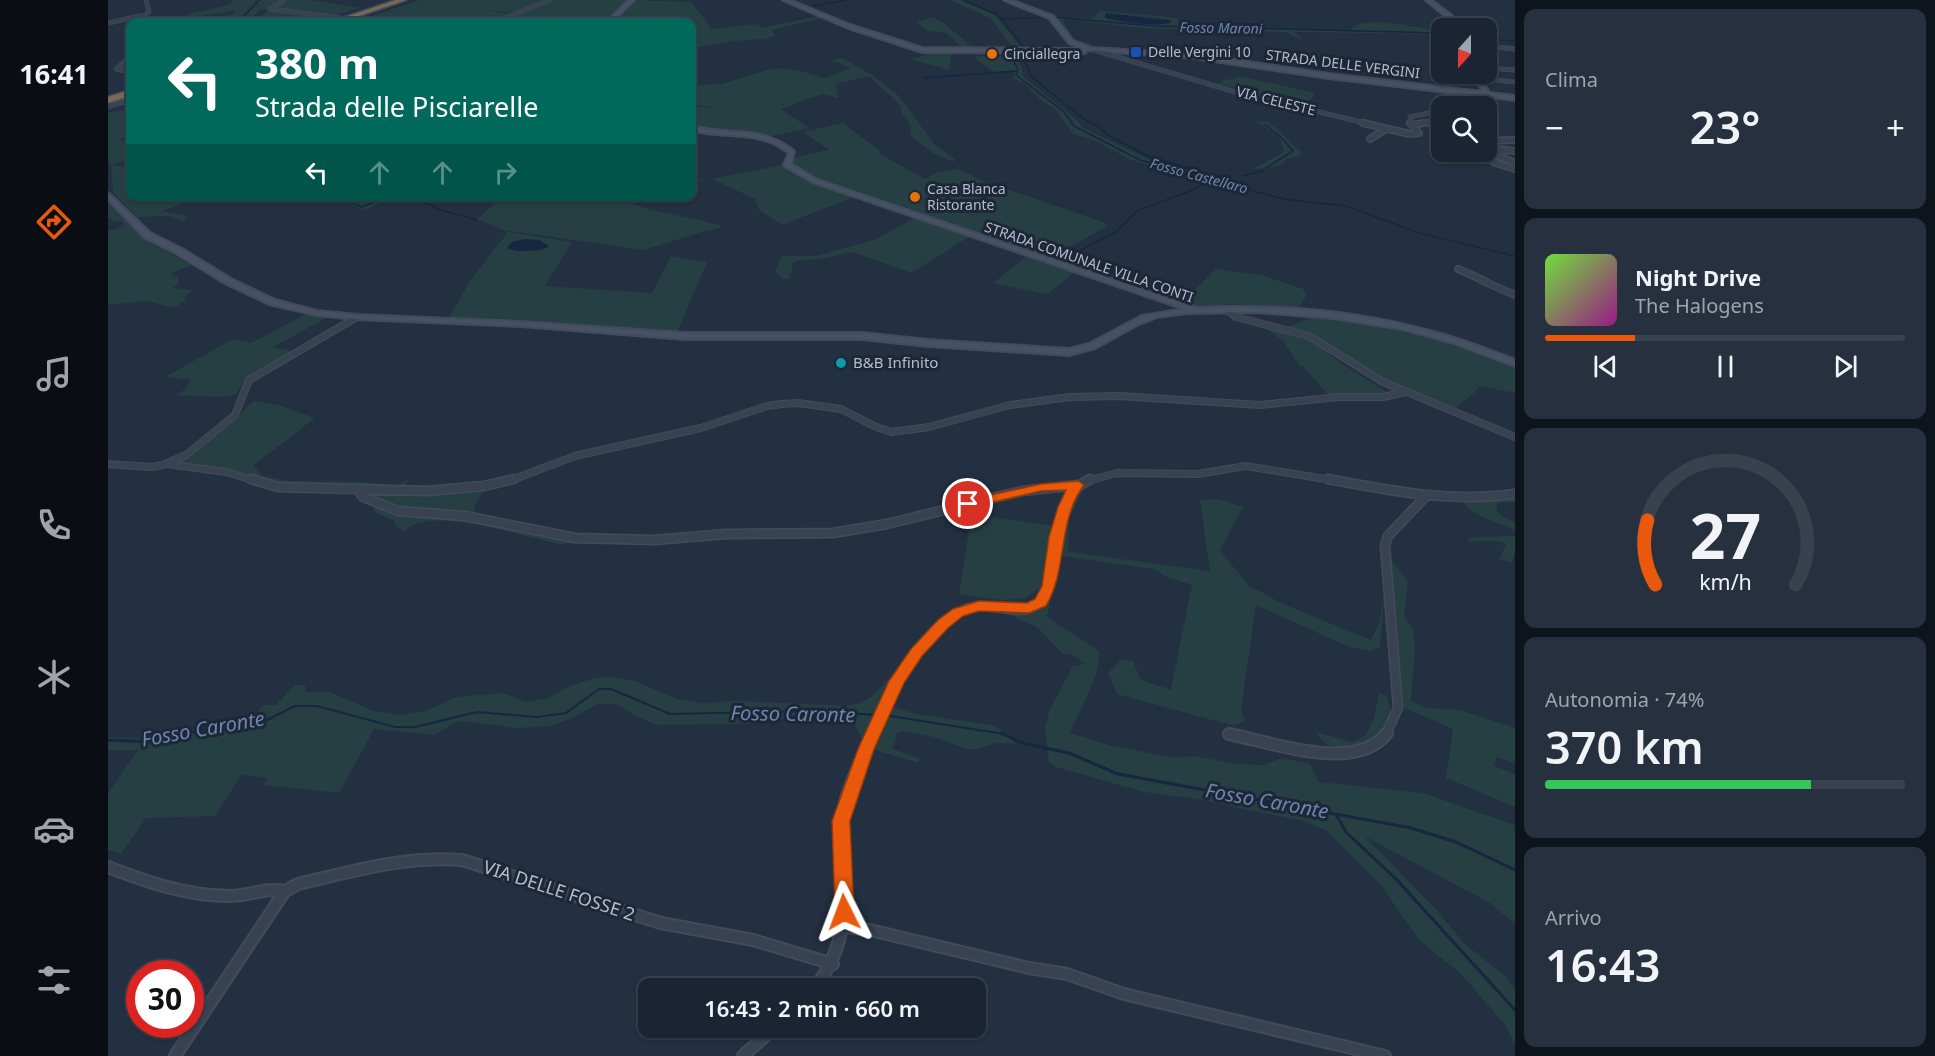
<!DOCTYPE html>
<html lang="it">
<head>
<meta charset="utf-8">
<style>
  :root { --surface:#1a2432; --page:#27303e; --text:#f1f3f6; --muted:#9fa4ac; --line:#38414d; --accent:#ea580c }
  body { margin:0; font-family:"Noto Sans",sans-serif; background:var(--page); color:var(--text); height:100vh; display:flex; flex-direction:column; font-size:22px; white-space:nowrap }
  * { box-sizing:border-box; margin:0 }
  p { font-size:20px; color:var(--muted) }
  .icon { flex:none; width:33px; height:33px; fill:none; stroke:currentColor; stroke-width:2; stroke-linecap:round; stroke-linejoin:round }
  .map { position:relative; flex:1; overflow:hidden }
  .details { display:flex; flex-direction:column; gap:9px; padding:9px; background:#0e141c; width:420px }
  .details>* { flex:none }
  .banner { position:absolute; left:18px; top:18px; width:570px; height:183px; border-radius:12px; box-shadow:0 2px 4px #0004,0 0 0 2px var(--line); background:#00695c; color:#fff; overflow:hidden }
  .needle { width:39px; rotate:201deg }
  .buttons { position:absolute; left:1323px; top:18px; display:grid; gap:12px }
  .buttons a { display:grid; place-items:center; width:66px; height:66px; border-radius:12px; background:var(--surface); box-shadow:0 2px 4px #0004,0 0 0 2px var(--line); font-size:30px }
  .speed { position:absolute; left:18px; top:960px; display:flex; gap:12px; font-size:30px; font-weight:700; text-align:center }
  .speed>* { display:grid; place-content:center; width:78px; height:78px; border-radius:50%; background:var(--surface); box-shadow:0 2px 4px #0004,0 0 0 2px var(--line); line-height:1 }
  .speed .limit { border:9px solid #d22; background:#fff; color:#111 }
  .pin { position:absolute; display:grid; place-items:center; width:51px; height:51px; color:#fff; margin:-26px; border:3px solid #fff; border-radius:50%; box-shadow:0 2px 6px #0007 }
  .me { position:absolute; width:66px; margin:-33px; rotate:357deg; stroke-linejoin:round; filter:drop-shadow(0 0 4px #0008) }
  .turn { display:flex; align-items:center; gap:21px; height:126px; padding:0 30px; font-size:27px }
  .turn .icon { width:78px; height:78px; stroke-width:2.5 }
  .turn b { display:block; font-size:42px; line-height:51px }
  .lanes { display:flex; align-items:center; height:57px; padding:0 30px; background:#0003; justify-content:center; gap:30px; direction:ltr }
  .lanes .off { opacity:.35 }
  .big { font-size:45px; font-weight:600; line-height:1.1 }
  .details .card { flex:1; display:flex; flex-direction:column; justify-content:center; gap:9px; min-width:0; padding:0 21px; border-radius:12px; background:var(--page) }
  .details .dial { align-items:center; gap:0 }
  .dial svg { height:156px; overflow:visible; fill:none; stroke:var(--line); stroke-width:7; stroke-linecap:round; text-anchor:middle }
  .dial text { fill:var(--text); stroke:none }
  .song { display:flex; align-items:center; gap:18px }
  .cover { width:72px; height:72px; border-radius:9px; background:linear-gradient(135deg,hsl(100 70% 55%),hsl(310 70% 35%)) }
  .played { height:6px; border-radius:3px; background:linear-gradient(90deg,var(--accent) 25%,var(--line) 25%) }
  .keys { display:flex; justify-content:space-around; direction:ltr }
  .heat { display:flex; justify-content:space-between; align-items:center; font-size:33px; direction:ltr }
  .charge { height:9px; border-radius:4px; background:linear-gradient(90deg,#34c759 74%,var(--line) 0) }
  .trip { position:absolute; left:530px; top:978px; width:348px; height:60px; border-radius:12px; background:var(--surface); box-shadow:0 2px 4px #0004,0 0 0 2px var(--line); font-weight:600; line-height:60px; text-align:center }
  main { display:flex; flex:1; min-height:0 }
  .tab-bar { display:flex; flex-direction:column; width:108px; justify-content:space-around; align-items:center; background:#0a0e14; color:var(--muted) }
  .tab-bar .icon { width:42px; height:42px }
  .tab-bar .active { color:var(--accent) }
  .tab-bar b { font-size:27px; color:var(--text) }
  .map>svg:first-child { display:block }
</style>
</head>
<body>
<main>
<nav class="tab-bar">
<b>16:41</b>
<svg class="icon active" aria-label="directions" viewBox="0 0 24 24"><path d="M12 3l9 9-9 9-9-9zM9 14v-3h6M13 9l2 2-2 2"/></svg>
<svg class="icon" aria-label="music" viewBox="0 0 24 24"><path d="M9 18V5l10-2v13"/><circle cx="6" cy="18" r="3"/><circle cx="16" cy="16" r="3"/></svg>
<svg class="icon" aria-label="phone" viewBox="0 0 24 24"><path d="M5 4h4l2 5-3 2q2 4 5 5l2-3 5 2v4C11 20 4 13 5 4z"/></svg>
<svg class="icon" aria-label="climate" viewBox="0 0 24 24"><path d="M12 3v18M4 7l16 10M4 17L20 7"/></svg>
<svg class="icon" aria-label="car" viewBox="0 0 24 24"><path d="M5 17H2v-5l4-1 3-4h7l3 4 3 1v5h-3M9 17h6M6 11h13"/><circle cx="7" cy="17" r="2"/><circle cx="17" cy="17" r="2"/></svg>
<svg class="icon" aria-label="filters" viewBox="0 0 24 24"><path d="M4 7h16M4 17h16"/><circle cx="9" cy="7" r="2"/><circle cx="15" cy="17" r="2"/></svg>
</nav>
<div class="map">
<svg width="1407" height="1056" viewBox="0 0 1407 1056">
  <rect width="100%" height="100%" fill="#233042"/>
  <path fill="#263f43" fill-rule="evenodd" d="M124,0H174L159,10L153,9L139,22H125V19L89,22L88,20L127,14L126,11L79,18L77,15L123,4Z
    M177,0H204L252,8L225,16L164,8Z
    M312,0H434L403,13L377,9L401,14L381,22H264L252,20Z
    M444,0H521L512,10L507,11L510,12L500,22L395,21Z
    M527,0L583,2L604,29L649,24L654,28L711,16L714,18L664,30L667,35L657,39L625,41L584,49V22H504Z
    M842,0H853L887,15L914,48L906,49L882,18Z
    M162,10L223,17C212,21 200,25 193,20L188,22L152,16Z
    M992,11L1053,16L1070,19L1071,23L1127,28L1241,31C1256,12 1313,30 1333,31L1334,34L1186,32L1196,41L1178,32L1034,28L957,19L955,20L963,35L960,36L946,16L983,19ZM997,13L1058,19L1064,21C1055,28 1010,21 998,18Z
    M825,17L837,24L864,47L831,49L852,46L839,33L819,31L808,22Z
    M832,51L848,52L844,54L841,70L803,59Z
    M868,56H901L911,60L916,77L970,121L975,128L1042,160L1090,174L1113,173L1099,175L1094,179L1023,160L986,140L965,134L948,110L932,99L916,83L906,79L907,71L887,72L869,60Z
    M734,58L764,75L790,95L827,145L847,159L845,162L828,155L803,136L802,133L804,129L797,116L794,115L792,105L761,76L728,84L730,98L714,94L673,109L701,128L665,136L633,132H598L584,126V106L610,108L584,104V85L614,84L666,68L692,71L717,78L743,68L724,60Z
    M1132,76L1207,93L1198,105L1110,84L1117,79L1123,80Z
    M19,111L22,114V134L12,139L22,144V159L3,165L22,167V196L31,197L33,201L43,197H92L54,211L75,215L79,219L75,222L61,216L29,217L7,195L5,190L3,165L0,161V112Z
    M1158,121C1173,129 1179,142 1193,151L1192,155L1179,159L1171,166L1145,169L1176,152L1172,137L1148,122Z
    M735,123L772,151V154L817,179L828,173L850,169L875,181L995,222L1000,226L939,259L840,225L836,221L831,222L708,180L683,165L687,164L682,162L688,157L721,150L695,132Z
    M674,165L700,181L745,197L674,225L651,210L647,199L604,179L584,182V180L604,179Z
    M230,197H283C254,213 258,212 230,197Z
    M494,197L510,200L533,197L521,202C549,215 582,216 611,225L613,228L597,231L536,250L395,230L369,219L395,197Z
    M0,202L35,238L83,265L63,273L70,278V284L65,288L85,290L76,298L79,300L65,308L39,301L0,305V231L17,226L12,221L5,222L3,221L4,218H0Z
    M807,217L862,236L804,273L744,252L714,259L691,260L683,264L685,269L681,279H674L667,271L674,256H708L769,239Z
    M400,232L464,242L437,286L544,293L563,256L599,262L568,334L553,333L555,331L554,329L546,332L449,323L341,318L362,281Z
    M918,257L960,271L965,273L939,294L885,283Z
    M1108,269L1153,275L1195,289L1199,295L1188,311L1120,304L1117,307L1086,305L1074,302Z
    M198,314L220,317L165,347L186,352L137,380L127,395L111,397L69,395L78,388L83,379L57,377L125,339L143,343Z
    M1205,317L1277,327L1323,337L1407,367V393L1371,386L1366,393L1348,408L1337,407L1280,383L1220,344L1199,332L1179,327Z
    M1156,327L1184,333L1203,341L1233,363L1280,393L1221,396L1196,367L1191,365L1175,341Z
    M147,401L170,405L207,418L145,466L155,476L180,481L261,482L290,486L303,478L293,490L188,487L153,481L133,473L117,470L64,464C87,451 110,434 130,417C136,411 139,405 147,401Z
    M992,481L974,491L961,519L960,552L1102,571L1092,500L1111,499L1135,507L1112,550L1140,585L1175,604L1263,640L1271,624L1276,593L1272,647L1262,651L1239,646L1148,605L1133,710L1137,720L1126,726L1009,694L1000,673L1013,660L1025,661L1033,680L1063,690L1084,585L1056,576L1047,569L952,556C950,540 961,493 977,485C981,483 987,482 992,481Z
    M380,489L374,493L365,510L370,514L299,510L255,494L256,491Z
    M1407,497V502L1390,503L1388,510L1394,516L1407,522V530C1390,522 1363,517 1354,500Z
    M265,505L282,512L355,517L468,540L471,543C465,543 458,544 452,544C420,539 318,502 296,532L289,528L286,521L266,512Z
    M864,511L883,517L946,526L934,586L917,598L892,600L851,594Z
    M1407,536V552L1404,563L1391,559L1398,544L1390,541L1360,542V539L1366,537Z
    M1283,560L1300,581L1296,616L1305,630L1307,648L1303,701L1318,708L1352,710L1407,728V764L1389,757L1386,766L1407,774V807L1338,778L1345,729L1295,707Z
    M939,601L942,603L939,617L991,651C991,682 973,705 962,733L1004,746L1068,758L1087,756L1126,764L1155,765L1174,758L1202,764L1210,782L1315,793L1407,825V924L1382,903L1256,836L1325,906L1358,945L1397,976L1407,990V1045L1398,1026L1353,974L1311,940L1272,884L1219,831L1196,821L1089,799L1036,792L948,767L941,762L937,728L942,709L965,666L977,664L965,655L954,653L929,627L902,615L880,609H928Z
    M506,677L527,681L569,699L593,703L629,701L741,706C759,702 768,695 780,679L781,684L755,741L748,728L747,722L685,718L638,724L548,725L528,716L509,704H489L465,718L443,726L410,728L351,721L326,735L266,729L231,793L155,785L159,778L133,775L107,816L38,818L13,854L0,850V793L30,750H0V737L45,739L146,717L155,705H168L187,685H197L198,692H222L265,711L292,715L318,711L348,697L395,693L418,702L440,698L462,686L487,678Z
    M1271,693L1279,696C1280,700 1282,706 1282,710C1282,745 1222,764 1208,732L1244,742L1257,736L1266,718Z
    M782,706L808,714L883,725L890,728L909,744L886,743L870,749H859L826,737L794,731L789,733L785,749L812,759L810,763L764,749Z"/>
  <path fill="#152741" d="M997,13L1064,21C1055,29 1014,21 1000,19L997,17Z
    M416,239L431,240L441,246C433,252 409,253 399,248L404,242Z"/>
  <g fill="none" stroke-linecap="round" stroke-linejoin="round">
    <path stroke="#152741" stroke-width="1.5" d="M855,0L890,15L916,48L905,60L910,69L908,75L956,112L966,126L1032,160L1176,199L1238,206L1311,233L1407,256
      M705,6L738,0
      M945,17L1046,26L1334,33
      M894,19L939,17
      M134,22L136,16L151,0
      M1378,39L1407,41
      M911,56L916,60L923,76L977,120L992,127L998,134L1040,156L1080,168
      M816,78L909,71
      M1156,124L1173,137L1185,151L1158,168
      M1135,176L1155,171
      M1106,179L1115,176
      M228,196L254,207L281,196
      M303,196L333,210L369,220
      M973,250L1008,232L1029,211L1087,189L1103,178"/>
    <path stroke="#152741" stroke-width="2" d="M776,715L896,734
      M76,734L140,720L155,722L187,706H209L287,727H307L369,712L429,717L458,713L491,689H503L562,714L707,711L770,715"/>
    <path stroke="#152741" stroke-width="3" d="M893,733L914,743L961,753L1010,774L1303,828L1348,842L1407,870
      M0,740L42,742L83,733
      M1229,816L1238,832L1289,880L1407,1010"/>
    <defs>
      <path id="street-far4" d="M176,0L162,9L233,18
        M247,21L254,22
        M26,22L41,12L38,0
        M388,22L441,0
        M0,23L32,16
        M22,46L20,59L8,69L22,72
        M1378,46L1407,49
        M986,50L1124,91L1261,124
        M1378,68L1407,70
        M1370,78L1407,82
        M1341,106L1342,100L1373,99L1379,95
        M0,107L22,100
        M1303,124L1302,117L1334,110
        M1308,124L1318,122L1325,124"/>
      <path id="street-far3" d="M1255,123L1302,134L1311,133L1302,123
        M1320,123L1334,127
        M1305,125L1315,123
        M1262,139L1278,129
        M1378,141L1407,140
        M1381,148L1407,151
        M1396,151L1389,155L1405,162
        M1373,152L1385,162L1407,169
        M1350,269L1377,281"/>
      <path id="street-far2" d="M1373,280L1407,295
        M1119,310L1128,317L1201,336L1275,382L1407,437
        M0,464L43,467L55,465L78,455L127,415L141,380L249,317
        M59,464L118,472L148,481
        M401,481L467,456L593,428L659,406L674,404L690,403L733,409L768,427L784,432L821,427L902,405L962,397L1011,396L1152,405L1231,397H1275L1297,392
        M979,481L1009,473L1090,474L1138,466L1229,481"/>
      <path id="street-far1" d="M143,479L170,487L319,491L376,486L406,479
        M1220,479C1283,491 1343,503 1407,494
        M249,489L255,497L290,511L357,516L467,538L546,540L618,534L725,533L779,524L914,491L970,485
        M765,734C783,692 822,606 876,606C893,606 915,616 930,604C962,578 930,505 982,479
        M1278,734L1290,708L1277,545L1280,536L1318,496"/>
      <path id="street" d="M1121,734C1163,742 1249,774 1279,733
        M0,867C39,882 79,896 122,896C141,896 158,887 177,891
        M736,927L762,930L921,968L959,974L1016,994L1277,1056
        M707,988C753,926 726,891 733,824C736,792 753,762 765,733
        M67,1056L177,891L190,884C246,871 296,856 354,860L553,923L645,940L725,964
        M635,1056L666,1028"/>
      <path id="secondary" d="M521,0H526L503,22H499Z
        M675,0H681L742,25L814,48L977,49L961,43L941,18L896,0H902L945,16L965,41L984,48L1086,54L1220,74L1375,92L1365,74H1370L1381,93L1407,96V100L1220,78L1086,58L979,50L977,53L814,52L738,27Z
        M1318,0H1323L1344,16L1347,28H1343L1340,18Z
        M584,126C623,137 651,124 686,151L683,164L709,180L1089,308C1169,304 1252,311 1329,333C1356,340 1381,350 1407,360V366L1343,342L1295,329L1225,318L1150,312L1079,313L1049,317L1029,325L987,348L961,355L820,346L754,339H577L413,326L249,319L209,315L161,304L117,283L68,253L36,237L0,199V193L42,233L74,249L123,279L167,300L209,311L249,315L413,322L577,333H754L820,340L961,349L981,344L1034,316L1077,309L705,182L677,166L676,165L681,153C649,128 619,140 584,130Z"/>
      <path id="highway" d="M288,0H298L233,22H223Z
        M22,90V96L0,103V97Z"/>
    </defs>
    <use href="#street-far4" stroke="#424b5b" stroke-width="5"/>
    <use href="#street-far3" stroke="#424b5b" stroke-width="8"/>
    <use href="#street-far2" stroke="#424b5b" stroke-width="8"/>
    <use href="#street-far1" stroke="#424b5b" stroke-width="11"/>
    <use href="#street" stroke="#424b5b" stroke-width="14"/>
    <use href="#secondary" stroke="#424b5b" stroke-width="4"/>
    <use href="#highway" stroke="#434d5c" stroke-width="3"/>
    <use href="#street-far4" stroke="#384251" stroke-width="4"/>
    <use href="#street-far3" stroke="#384251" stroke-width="5"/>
    <use href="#street-far2" stroke="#384251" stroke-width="6"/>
    <use href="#street-far1" stroke="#384251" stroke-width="8"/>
    <use href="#street" stroke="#384251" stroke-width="10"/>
    <use href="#secondary" fill="#465165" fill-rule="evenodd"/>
    <use href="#highway" fill="#786a54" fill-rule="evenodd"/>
  </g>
  <path fill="#ea580c" stroke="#983908" stroke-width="1.5" d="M970,481L976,485C949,521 960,569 938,606L921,613L871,611L855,616L840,628L814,656L796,683L766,749L742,821L746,912L743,918L736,920L730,918L727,912L724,821L750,749L781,681L803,649L830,620L845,609L871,601L919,603L927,599L934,586L941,537L950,507L958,490L933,491L860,508L853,504L860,500L933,484Z"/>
  <rect fill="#1a4fb4" stroke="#1d2737" stroke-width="2" x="1022" y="46" width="12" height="12" rx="3"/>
  <g fill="#e8710a" stroke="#1d2737" stroke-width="2">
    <circle cx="884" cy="54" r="6"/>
    <circle cx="807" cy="197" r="6"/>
  </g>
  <circle fill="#0f9aa8" stroke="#1d2737" stroke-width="2" cx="733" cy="363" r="6"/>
  <g text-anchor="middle" stroke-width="6" stroke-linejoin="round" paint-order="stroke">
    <g font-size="14" font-style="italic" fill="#6b87ad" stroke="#1d2737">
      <text transform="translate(1113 28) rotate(1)" y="5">Fosso Maroni</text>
      <text transform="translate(1091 176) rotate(15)" y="5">Fosso Castellaro</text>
    </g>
    <g font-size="14" fill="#b5bdcc" stroke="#1d2737" text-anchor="start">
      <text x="1040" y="57">Delle Vergini 10</text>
      <text x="896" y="59">Cinciallegra</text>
      <text x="819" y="194">Casa Blanca<tspan x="819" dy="16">Ristorante</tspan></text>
    </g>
    <g font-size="14" fill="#b5bdcc" stroke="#1d2737">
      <text transform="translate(1235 64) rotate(7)" y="5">STRADA DELLE VERGINI</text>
      <text transform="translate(1168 101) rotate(14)" y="5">VIA CELESTE</text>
      <text transform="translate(981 262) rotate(19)" y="5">STRADA COMUNALE VILLA CONTI</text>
    </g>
    <g font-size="15" fill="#b5bdcc" stroke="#1d2737" text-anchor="start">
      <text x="745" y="368">B&amp;B Infinito</text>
    </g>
    <g font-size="18" fill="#b5bdcc" stroke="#1d2737">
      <text transform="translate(451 891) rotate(18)" y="6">VIA DELLE FOSSE 2</text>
    </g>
    <g font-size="20" font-style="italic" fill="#6b87ad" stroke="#1d2737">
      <text transform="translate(685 714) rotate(1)" y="7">Fosso Caronte</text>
      <text transform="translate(95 729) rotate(-10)" y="7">Fosso Caronte</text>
      <text transform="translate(1159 801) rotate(10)" y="7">Fosso Caronte</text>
    </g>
  </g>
</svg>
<div class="buttons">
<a><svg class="needle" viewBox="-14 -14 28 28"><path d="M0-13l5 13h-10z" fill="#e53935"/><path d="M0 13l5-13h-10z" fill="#9fa4ac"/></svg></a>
<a><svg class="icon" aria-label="search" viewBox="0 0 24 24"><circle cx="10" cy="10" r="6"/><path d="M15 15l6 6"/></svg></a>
</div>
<div class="speed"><div class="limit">30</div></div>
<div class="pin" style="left:860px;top:504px;background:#d93025"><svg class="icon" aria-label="arrive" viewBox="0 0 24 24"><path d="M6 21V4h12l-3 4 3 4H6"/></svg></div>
<svg class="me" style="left:736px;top:912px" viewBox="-20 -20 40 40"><path d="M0-17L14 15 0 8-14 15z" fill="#ea580c" stroke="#fff" stroke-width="4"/></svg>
<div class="trip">16:43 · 2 min · 660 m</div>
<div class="banner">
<div class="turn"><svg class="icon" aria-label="left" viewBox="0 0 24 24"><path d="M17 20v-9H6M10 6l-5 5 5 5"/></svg><div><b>380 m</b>Strada delle Pisciarelle</div></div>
<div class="lanes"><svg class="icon" aria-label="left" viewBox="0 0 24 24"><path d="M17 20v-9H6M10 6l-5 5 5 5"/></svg><svg class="icon off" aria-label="ahead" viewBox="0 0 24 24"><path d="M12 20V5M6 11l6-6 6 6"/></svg><svg class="icon off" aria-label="ahead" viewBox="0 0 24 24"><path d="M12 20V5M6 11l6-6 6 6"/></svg><svg class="icon off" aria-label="right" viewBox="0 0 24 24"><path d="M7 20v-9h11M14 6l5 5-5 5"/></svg></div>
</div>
</div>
<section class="details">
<div class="card"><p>Clima</p>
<div class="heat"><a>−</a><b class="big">23°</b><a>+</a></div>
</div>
<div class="card">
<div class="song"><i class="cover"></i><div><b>Night Drive</b><p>The Halogens</p></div></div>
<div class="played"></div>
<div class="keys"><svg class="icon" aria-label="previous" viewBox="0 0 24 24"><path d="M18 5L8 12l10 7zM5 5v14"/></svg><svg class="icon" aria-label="pause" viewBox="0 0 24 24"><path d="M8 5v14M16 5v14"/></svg><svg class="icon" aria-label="next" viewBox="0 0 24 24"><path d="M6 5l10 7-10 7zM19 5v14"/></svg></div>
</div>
<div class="card dial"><svg viewBox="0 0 100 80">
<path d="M14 69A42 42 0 1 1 86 69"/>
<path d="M14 69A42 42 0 0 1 10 36" stroke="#ea580c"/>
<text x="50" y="56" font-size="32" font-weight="700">27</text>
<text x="50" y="72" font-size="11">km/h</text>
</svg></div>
<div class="card"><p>Autonomia · 74%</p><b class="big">370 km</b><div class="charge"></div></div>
<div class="card"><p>Arrivo</p><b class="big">16:43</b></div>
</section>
</main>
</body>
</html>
